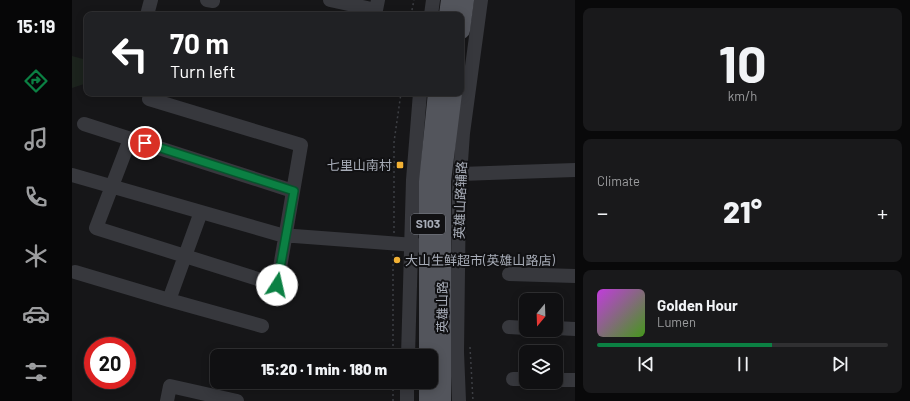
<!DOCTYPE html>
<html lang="en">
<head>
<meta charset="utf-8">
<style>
  :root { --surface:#101012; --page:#19191b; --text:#f1f3f6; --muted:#9c9d9f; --line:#303032; --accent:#0b8043 }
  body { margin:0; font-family:Barlow,"Noto Sans SC",sans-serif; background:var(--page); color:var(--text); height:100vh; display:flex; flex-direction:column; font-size:15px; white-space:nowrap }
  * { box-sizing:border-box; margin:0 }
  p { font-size:13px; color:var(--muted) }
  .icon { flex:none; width:22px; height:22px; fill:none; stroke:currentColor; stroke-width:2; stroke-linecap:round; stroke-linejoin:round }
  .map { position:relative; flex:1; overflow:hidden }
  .panel { display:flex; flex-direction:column; gap:8px; padding:8px; background:#09090a; width:335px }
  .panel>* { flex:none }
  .hud { position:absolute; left:12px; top:12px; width:380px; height:84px; border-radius:8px; box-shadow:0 2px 10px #0003,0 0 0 1px var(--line); background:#202124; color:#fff; overflow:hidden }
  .needle { width:26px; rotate:199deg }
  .fabs { position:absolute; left:447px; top:293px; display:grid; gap:8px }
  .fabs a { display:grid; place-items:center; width:44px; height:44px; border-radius:8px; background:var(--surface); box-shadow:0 2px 10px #0003,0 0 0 1px var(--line); font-size:20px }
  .speed { position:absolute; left:12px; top:337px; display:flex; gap:8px; font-size:20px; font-weight:700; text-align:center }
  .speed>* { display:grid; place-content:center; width:52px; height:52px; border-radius:50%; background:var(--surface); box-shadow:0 2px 10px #0003,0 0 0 1px var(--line); line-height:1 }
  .speed .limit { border:6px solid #d22; background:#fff; color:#111 }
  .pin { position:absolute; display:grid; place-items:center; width:34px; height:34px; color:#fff; margin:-17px; border:2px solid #fff; border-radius:50%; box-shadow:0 1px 4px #0007 }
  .me { position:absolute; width:44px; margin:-22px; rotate:10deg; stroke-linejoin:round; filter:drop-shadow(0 0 3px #0008) }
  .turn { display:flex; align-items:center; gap:14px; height:84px; padding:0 20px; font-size:18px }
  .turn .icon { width:52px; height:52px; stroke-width:2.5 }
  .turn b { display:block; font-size:28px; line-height:34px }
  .big { font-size:30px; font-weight:800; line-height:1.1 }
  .panel .widget { flex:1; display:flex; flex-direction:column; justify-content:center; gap:6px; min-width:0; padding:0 14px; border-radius:8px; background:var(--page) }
  .panel .dial { align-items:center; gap:0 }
  .dial b { font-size:52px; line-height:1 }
  .song { display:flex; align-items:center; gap:12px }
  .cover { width:48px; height:48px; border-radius:6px; background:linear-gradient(135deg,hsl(290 70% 55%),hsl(100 70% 35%)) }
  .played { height:4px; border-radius:2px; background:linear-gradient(90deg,var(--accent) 60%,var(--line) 60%) }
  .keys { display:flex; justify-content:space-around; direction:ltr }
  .heat { display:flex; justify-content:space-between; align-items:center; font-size:22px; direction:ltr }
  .trip { position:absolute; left:138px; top:349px; width:228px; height:40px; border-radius:8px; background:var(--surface); box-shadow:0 2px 10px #0003,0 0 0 1px var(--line); font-weight:800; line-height:40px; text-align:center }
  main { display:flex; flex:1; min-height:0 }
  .tab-bar { display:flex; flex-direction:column; width:72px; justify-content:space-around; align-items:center; background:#060607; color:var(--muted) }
  .tab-bar .icon { width:28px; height:28px }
  .tab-bar .on { color:var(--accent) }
  .tab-bar b { font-size:18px; color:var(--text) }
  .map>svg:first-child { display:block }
</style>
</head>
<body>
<main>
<nav class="tab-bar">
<b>15:19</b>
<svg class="icon on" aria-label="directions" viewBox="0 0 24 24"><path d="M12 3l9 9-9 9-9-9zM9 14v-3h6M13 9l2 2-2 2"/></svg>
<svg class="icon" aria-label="music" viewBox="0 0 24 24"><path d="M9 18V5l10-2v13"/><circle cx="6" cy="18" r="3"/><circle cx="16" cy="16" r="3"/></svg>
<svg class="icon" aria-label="phone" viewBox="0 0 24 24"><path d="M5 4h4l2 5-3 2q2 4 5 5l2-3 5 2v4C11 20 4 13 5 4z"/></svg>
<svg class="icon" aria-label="climate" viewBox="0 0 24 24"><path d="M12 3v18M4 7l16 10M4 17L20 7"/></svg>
<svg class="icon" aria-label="car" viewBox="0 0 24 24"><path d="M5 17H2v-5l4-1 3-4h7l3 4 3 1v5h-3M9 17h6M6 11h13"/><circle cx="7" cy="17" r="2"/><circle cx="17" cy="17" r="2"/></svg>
<svg class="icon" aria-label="filters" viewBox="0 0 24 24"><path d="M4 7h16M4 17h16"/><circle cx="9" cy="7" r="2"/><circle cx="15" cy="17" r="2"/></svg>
</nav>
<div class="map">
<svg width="503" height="401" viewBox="0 0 503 401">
  <rect width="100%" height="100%" fill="#161618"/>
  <path fill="#1c231d" d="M0,56L15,60V83L0,88Z"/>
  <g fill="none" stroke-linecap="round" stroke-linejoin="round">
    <path stroke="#3d3f44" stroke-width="1.5" stroke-dasharray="2 3" stroke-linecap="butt" d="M339,15L342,0
      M322,233V142L329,93
      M398,347L401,401
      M321,356V254
      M321,401V382"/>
    <path stroke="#37383d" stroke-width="14" d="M135,0L141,1
      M258,0L304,10L306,0
      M75,15L79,0
      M359,15L361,0
      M12,124L221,191
      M58,139L24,228L205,285L229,145L77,99
      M389,174L503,170
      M0,175L209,235L356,246
      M3,272L97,300L129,212
      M437,274L503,276
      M97,300L190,326
      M437,327L454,328
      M484,328L503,329
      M336,356L341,180L348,93
      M441,379H454
      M484,380H503
      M95,401L98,386L165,401
      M335,401V382
      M387,401L385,352L387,190L391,133L409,0"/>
    <path stroke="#53555c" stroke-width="18" d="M376,15L378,0
      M389,30L393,0
      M356,356V182L365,93
      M356,382V401
      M370,401V181L381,93"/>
  </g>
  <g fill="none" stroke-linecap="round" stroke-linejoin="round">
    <defs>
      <path id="route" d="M73,143L222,191L205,285"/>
    </defs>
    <use href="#route" stroke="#07532c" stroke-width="10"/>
    <use href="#route" stroke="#0b8043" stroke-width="7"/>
  </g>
  <g fill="#f2b134" stroke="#111113" stroke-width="1.5">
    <rect x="324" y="161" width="8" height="8" rx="2"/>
    <circle cx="325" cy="260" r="4"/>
  </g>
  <g text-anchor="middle" stroke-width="4" stroke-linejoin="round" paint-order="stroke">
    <rect fill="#111113" stroke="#7b7e86" stroke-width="1" x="339" y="214" width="34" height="20" rx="3"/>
    <g font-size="12" font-weight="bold" fill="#a8adb8">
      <text x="356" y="228">S103</text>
    </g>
    <g font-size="13" fill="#a8adb8" stroke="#111113" text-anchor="end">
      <text x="320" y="170">七里山南村</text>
      <text x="333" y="265" text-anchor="start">大山生鲜超市(英雄山路店)</text>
    </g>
    <g font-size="13" fill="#a8adb8" stroke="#111113">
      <text transform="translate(388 200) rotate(-88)" y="5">英雄山路辅路</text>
      <text transform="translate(370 307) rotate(-90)" y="5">英雄山路</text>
    </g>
  </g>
</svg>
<div class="fabs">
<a><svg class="needle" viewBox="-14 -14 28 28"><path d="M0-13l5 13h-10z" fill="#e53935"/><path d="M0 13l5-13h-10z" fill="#9c9d9f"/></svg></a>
<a><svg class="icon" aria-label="layers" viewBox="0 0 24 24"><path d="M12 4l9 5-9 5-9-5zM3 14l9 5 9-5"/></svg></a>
</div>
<div class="speed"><div class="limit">20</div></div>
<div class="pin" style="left:73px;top:143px;background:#d93025"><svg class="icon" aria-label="arrive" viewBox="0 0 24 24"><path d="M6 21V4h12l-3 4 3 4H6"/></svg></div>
<svg class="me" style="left:205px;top:285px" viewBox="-20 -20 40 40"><circle r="19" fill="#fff"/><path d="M0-13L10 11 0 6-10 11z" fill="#0b8043"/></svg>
<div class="trip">15:20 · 1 min · 180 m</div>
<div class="hud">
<div class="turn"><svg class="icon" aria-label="left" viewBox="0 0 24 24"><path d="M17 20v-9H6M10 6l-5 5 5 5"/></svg><div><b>70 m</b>Turn left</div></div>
</div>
</div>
<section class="panel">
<div class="widget dial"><b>10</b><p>km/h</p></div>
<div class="widget"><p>Climate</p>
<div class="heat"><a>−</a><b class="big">21°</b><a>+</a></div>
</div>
<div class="widget">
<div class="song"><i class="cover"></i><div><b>Golden Hour</b><p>Lumen</p></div></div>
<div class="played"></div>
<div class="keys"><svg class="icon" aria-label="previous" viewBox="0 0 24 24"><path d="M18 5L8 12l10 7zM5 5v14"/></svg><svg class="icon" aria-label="pause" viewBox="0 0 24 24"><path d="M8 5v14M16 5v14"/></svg><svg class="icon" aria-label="next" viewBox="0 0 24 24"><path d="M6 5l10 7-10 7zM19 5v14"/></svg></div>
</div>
</section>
</main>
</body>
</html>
